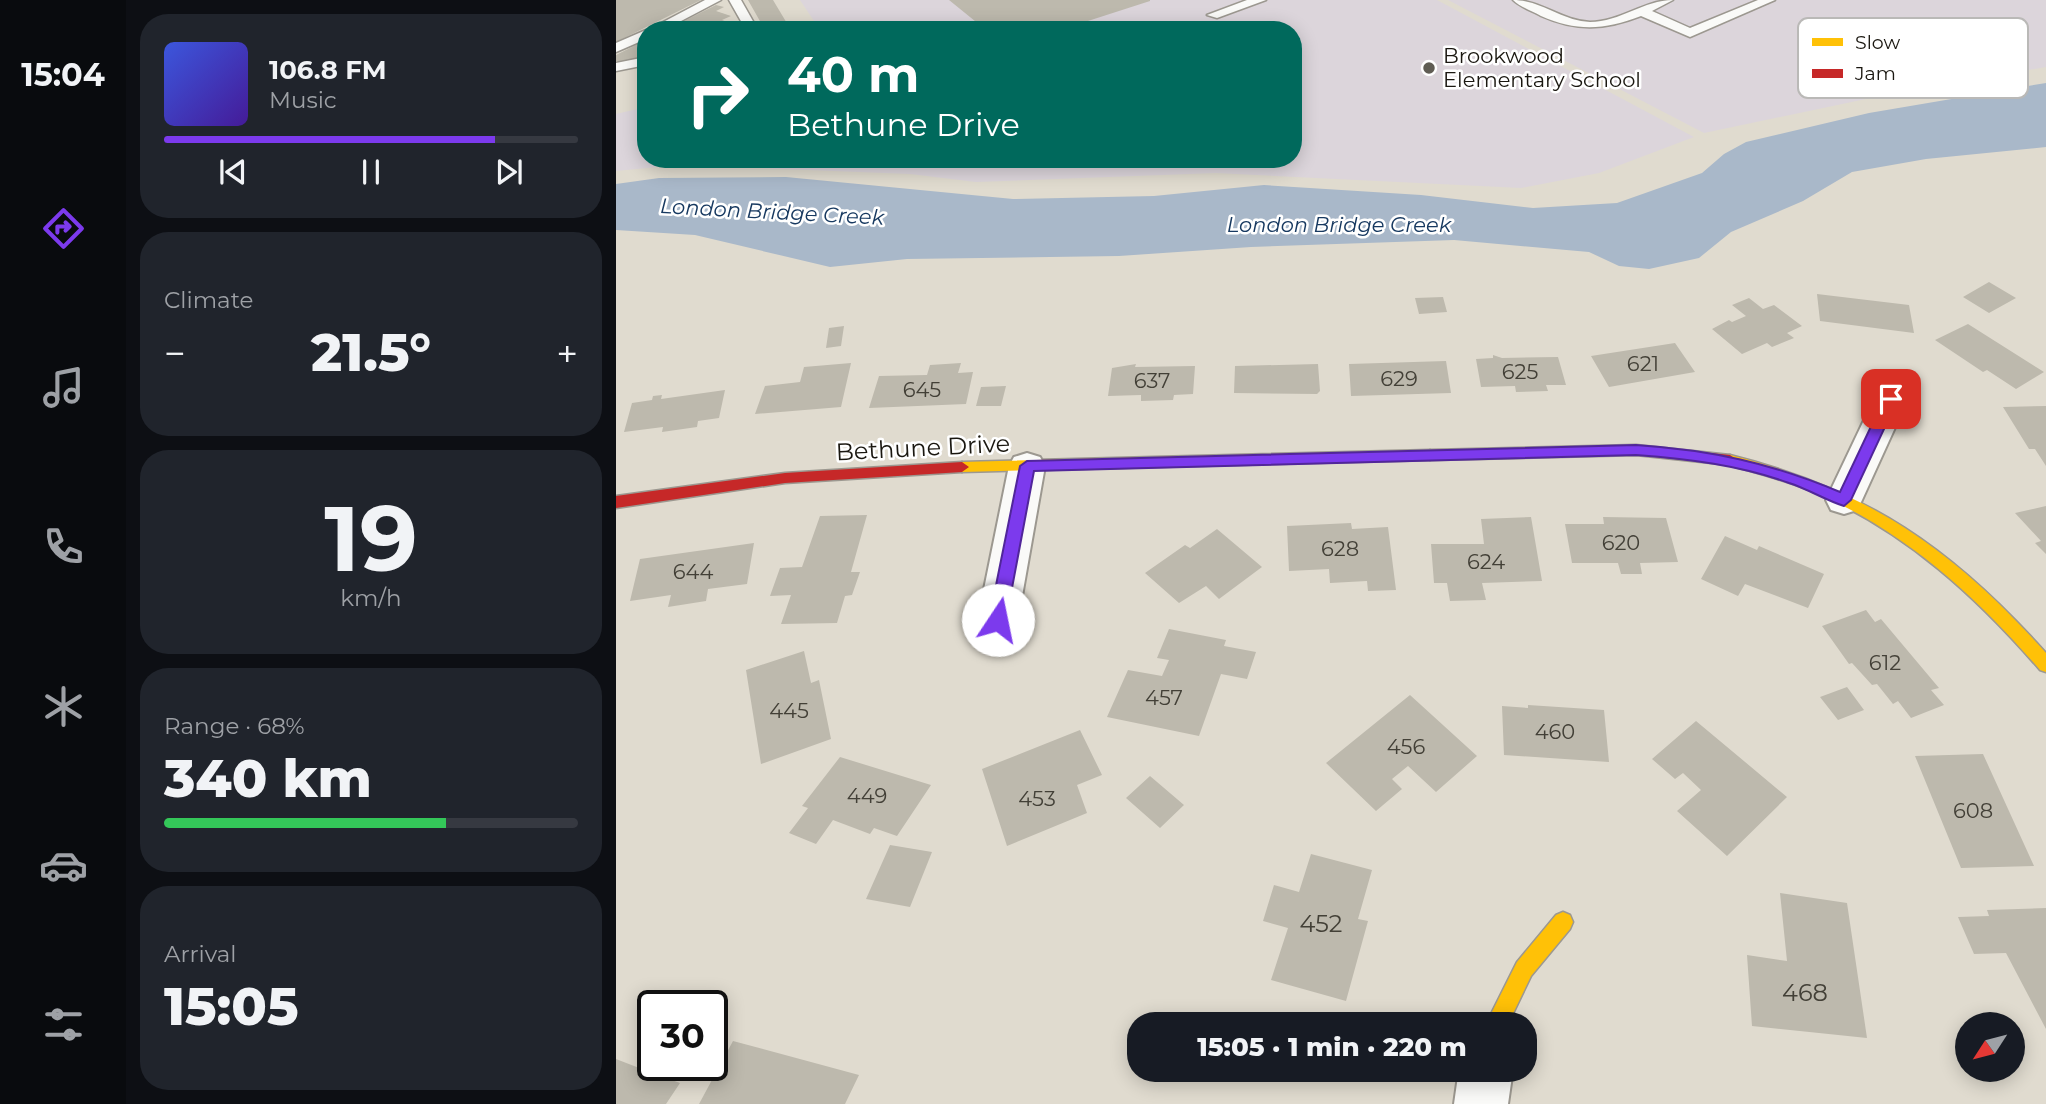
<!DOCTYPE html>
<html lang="en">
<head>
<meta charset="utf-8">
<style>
  :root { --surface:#171b24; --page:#20242c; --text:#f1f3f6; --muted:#9ea1a6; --line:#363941; --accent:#7c3aed }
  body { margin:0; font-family:Montserrat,sans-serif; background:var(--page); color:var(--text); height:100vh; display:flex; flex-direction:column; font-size:26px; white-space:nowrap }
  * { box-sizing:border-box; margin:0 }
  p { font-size:23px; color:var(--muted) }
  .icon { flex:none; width:38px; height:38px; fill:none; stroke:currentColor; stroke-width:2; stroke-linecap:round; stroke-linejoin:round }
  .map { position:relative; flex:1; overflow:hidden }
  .details { display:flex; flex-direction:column; gap:14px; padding:14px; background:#0d0f14; width:490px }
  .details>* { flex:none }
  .hud { position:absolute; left:21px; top:21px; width:665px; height:147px; border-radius:28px; box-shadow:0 4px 18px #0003; background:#00695c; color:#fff; overflow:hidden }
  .needle { width:46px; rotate:234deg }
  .controls { position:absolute; left:1339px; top:1012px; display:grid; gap:14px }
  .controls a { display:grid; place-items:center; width:70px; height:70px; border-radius:50%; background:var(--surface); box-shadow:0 4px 18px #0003; font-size:35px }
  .speed { position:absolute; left:21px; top:990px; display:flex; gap:14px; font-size:35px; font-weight:700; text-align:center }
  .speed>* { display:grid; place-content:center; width:91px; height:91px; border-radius:50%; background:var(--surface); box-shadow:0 4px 18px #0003; line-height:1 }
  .speed .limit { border:4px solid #111; border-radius:10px; background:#fff; color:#111 }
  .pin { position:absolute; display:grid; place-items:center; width:60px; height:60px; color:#fff; margin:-30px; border-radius:14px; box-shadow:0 4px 10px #0006 }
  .me { position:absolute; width:77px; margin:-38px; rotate:11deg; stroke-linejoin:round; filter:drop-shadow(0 0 5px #0008) }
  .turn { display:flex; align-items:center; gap:24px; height:147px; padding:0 35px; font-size:32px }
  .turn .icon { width:91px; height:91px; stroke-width:2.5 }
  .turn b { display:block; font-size:49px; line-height:60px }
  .big { font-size:52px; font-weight:800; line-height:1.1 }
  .details .card { flex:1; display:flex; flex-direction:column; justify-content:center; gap:10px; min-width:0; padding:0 24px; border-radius:28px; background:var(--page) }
  .details .dial { align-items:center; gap:0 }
  .dial b { font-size:91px; line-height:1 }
  .song { display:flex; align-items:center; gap:21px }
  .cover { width:84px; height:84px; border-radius:10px; background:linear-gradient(135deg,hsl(230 70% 55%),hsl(260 70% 35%)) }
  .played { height:7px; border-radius:4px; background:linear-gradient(90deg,var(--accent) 80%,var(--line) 80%) }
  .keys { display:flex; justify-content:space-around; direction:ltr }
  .heat { display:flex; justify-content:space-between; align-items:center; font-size:38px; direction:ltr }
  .charge { height:10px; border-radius:5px; background:linear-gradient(90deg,#34c759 68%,var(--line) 0) }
  .trip { position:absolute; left:511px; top:1012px; width:410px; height:70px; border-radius:28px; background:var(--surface); box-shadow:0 4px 18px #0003; font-weight:800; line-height:70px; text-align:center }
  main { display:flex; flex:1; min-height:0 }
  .tab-bar { display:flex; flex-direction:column; width:126px; justify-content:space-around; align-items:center; background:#090b0e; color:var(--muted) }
  .tab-bar .icon { width:49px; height:49px }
  .tab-bar .active { color:var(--accent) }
  .tab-bar b { font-size:32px; color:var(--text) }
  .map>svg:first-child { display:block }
</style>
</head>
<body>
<main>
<nav class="tab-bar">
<b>15:04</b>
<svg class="icon active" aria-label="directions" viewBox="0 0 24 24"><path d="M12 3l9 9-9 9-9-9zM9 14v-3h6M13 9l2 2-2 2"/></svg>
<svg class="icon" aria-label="music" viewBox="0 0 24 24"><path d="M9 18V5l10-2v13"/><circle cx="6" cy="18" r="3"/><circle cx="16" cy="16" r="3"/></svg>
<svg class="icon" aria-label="phone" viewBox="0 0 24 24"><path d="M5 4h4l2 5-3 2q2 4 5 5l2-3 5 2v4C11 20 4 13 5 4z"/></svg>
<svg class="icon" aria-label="climate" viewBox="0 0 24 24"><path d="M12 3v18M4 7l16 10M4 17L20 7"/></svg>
<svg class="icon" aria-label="car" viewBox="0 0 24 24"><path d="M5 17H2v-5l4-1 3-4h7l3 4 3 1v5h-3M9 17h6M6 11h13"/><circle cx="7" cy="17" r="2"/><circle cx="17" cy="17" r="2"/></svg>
<svg class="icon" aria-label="filters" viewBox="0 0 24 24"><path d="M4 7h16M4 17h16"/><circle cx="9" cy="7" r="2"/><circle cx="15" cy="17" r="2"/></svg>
</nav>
<section class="details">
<div class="card">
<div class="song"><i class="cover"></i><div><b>106.8 FM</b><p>Music</p></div></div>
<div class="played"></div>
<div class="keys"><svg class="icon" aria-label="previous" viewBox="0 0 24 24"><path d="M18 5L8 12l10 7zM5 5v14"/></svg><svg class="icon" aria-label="pause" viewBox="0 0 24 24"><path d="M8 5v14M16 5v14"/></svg><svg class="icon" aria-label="next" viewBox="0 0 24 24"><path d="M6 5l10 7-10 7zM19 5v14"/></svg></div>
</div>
<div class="card"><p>Climate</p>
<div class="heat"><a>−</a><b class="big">21.5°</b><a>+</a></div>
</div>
<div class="card dial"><b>19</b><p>km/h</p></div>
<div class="card"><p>Range · 68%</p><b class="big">340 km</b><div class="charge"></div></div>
<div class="card"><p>Arrival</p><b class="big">15:05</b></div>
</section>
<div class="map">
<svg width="1430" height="1104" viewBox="0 0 1430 1104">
  <rect width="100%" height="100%" fill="#e0dbcf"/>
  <path fill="#dcd5db" d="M184,0H821L1078,137L983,173L905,188L600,173L360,182L294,174L62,165L0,171V114L30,107V159H677V30H204Z
    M832,0H1430V67L1269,95L1088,133Z"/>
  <path fill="#a9b8c9" d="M1430,83V147L1310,159L1236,172L1187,201L1115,232L1083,258L1033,269L1003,266L973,252L838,240L635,247L503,256L291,259L214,267L79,235L0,230V184L43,178L170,177L397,199L538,196L648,185L805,195L917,208L1001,203L1086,173L1108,154L1130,142L1253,113Z"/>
  <path fill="#bdb9ad" d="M0,0H85L0,42Z
    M132,0H157L175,30H149Z
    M333,0H534V1L444,30H370Z
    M100,5L108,7L100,11L115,16L106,20L114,23L105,27L113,30H50Z
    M30,40V54L9,63L0,61V55Z
    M1373,282L1400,298L1373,313L1347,297Z
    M1201,294L1293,305L1298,333L1204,321Z
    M827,297L831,312L803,314L799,298Z
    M1133,298L1147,309L1158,305L1186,326L1171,333L1178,338L1156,347L1151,343L1126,354L1096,329L1113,320L1116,322L1130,316L1116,305Z
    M1352,324L1428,372L1400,389L1371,370L1367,372L1319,340Z
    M228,326L225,346L210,348L213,328Z
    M1059,343L1079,372L993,387L975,356Z
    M877,355L886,358L942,357L950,385H930L932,391L900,392L899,386L865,387L860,359L877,358Z
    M830,361L835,393L735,396L733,364Z
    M235,363L225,407L139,414L149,386L184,382L188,367Z
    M345,363L342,373L357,372L350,404L253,408L263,376L311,375L314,365Z
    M520,364L519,367L579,366L577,394L558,395L557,400L525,401V395L492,396L496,368Z
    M702,364L704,391L701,394L618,393L619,366Z
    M390,386L385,406H360L365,387Z
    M109,390L103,418L82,421L81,427L46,432L47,427L8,432L16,403L36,400L37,396L46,395L45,399Z
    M1430,406V466L1419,449H1413L1387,407Z
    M1430,506V554L1419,543L1425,541L1399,513Z
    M251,515L235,572H244L236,595L229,596L221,623L165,624L175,595L154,596L164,568L186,567L204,516Z
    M915,517L926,581L866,583L870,600L834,601L831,583H818L815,544H868L865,519Z
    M987,517L1050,518L1062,562L1024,563L1026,574H1005L1002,563H956L949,524H988Z
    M735,523L736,529L772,527L780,590L752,591L751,581L714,583L713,569L673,571L671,526Z
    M601,529L646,567L603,599L590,586L563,603L529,573L569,545L574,548Z
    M1109,536L1141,550L1143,546L1208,574L1192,608L1129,584L1122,596L1085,579Z
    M138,543L131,584L92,589L90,601L52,607L55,595L14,601L24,559Z
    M1250,610L1259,622L1265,619L1323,688L1315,690L1328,705L1295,718L1282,701L1277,704L1261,684L1256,685L1236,663L1233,664L1206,626Z
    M553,629L610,640L608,646L640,652L631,679L605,674L583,736L491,717L512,670L546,676L553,660L541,658Z
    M188,651L195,683L203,680L215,739L145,764L130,670Z
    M1231,687L1248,710L1222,720L1204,697Z
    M794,695L861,756L820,792L792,766L776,779L786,789L760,811L710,763Z
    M912,705L988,710L993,762L888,755L886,706L912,708Z
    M1080,721L1171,797L1111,856L1061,811L1085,790L1067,773L1059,779L1036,759Z
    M464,730L486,775L461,785L471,813L391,846L366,769Z
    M1367,754L1418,866L1345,868L1299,756Z
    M224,757L315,785L281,836L258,828L254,834L217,820L200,844L173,833L192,808L186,806Z
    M534,776L568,805L544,828L510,798Z
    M274,845L316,852L294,907L250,899Z
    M695,854L756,870L742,919L752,921L730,1001L655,980L672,928L647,921L658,885L683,892Z
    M1164,893L1231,903L1251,1038L1136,1026L1131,955L1171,961Z
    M1430,908V1029L1390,953L1358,954L1342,917L1373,916L1371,910Z
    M117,1041L243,1075L229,1104H83Z
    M0,1059L18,1066L64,1083L50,1104H0Z"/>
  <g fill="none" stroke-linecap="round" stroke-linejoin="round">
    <defs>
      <path id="lane" d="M89,0H105L48,30H32Z
        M113,0H125L142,30H130Z
        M631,0H650L601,18L591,15Z
        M897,0C925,0 946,21 974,22C1004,22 1028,0 1057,0L1036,11L1074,28L1142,0H1159L1074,37L1025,16C989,30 961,32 925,16C916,11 904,7 897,0Z
        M30,30V39L0,52V43Z
        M30,57V65L0,71V63Z"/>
      <path id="street" d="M1275,387L1287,391L1292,399L1246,500L1241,510L1228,514L1215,510L1210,500L1258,399L1263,391Z
        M411,453L424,457L429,466L402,619L396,631L382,635L368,631L362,619L393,466L398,457Z
        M843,1069H897L892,1104H838Z"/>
      <path id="slow" d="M814,450L821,455L814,460L346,472L339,467L346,462Z
        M1114,455C1251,489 1337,549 1430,653V672L1424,670C1361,597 1290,532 1200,493C1171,480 1140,473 1109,464L1107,460L1109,456Z
        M947,912L954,915L957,922L954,929L915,976L892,1024H870L901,962L940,915Z"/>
      <path id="jam" d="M1020,445L1114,455L1121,460L1114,465L1020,455L814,460L807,455L814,450Z
        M346,462L353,467L346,472L169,483L0,508V496L169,473Z"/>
    </defs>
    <use href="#lane" stroke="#9c9890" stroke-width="3"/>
    <use href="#street" stroke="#9c9890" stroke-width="4"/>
    <use href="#slow" stroke="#9c9890" stroke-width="3"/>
    <use href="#jam" stroke="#9c9890" stroke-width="3"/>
    <use href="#lane" fill="#fafaf8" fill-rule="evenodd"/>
    <use href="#street" fill="#fafaf8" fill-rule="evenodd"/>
    <use href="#slow" fill="#ffc107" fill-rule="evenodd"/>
    <use href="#jam" fill="#c62828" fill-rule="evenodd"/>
  </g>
  <path fill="#7c3aed" stroke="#51269a" stroke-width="2" d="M1275,395L1282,399L1235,500L1228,506C1209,500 1192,489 1173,483C1123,465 1073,459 1020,455L418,471L390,620L382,626L373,620L404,466L411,461L1020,445C1095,450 1155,463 1224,492L1268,399Z"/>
  <circle fill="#5f5c53" stroke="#fff" stroke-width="2.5" cx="813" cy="68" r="7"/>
  <g text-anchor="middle" stroke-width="5" stroke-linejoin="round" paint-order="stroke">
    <g font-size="21" fill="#1a1710" stroke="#fff" text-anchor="start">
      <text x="827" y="63">Brookwood<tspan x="827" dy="24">Elementary School</tspan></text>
    </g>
    <g font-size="21" font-style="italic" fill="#173960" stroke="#fff">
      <text transform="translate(156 212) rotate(3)" y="7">London Bridge Creek</text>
      <text x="723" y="232">London Bridge Creek</text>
    </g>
    <g font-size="21" fill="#434037">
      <text x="1027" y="371">621</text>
      <text x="904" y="379">625</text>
      <text x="783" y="386">629</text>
      <text x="536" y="388">637</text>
      <text x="306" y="397">645</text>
      <text x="1005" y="550">620</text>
      <text x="724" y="556">628</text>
      <text x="870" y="569">624</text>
      <text x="77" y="579">644</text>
      <text x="1269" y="670">612</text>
      <text x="548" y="705">457</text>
      <text x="173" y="718">445</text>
      <text x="939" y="739">460</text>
      <text x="790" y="754">456</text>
      <text x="251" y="803">449</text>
      <text x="421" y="806">453</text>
      <text x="1357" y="818">608</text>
    </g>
    <g font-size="24" fill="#1a1710" stroke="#fff">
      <text transform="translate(307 448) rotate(-3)" y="8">Bethune Drive</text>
    </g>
    <g font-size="24" fill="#434037">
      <text x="705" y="932">452</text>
      <text x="1189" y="1001">468</text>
    </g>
  </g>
  <rect x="1182" y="18" width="230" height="80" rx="10" fill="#fff" stroke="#bab9b7" stroke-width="2"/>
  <rect x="1196" y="38" width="31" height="8" fill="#ffc107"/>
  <rect x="1196" y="69" width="31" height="9" fill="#c62828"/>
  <g font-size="19" fill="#1a1710">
    <text x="1239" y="49">Slow</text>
    <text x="1239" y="80">Jam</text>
  </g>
</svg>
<div class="controls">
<a><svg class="needle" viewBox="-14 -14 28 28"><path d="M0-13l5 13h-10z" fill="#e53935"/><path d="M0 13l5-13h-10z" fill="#9ea1a6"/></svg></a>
</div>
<div class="speed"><div class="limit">30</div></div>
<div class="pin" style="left:1275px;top:399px;background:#d93025"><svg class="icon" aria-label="arrive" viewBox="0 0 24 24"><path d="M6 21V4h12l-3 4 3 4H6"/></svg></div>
<svg class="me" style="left:382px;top:620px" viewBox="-20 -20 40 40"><circle r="19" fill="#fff"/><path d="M0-13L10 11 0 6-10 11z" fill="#7c3aed"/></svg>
<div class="trip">15:05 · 1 min · 220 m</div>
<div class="hud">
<div class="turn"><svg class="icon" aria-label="right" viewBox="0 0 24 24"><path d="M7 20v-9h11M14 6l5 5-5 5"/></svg><div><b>40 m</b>Bethune Drive</div></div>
</div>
</div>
</main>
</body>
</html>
